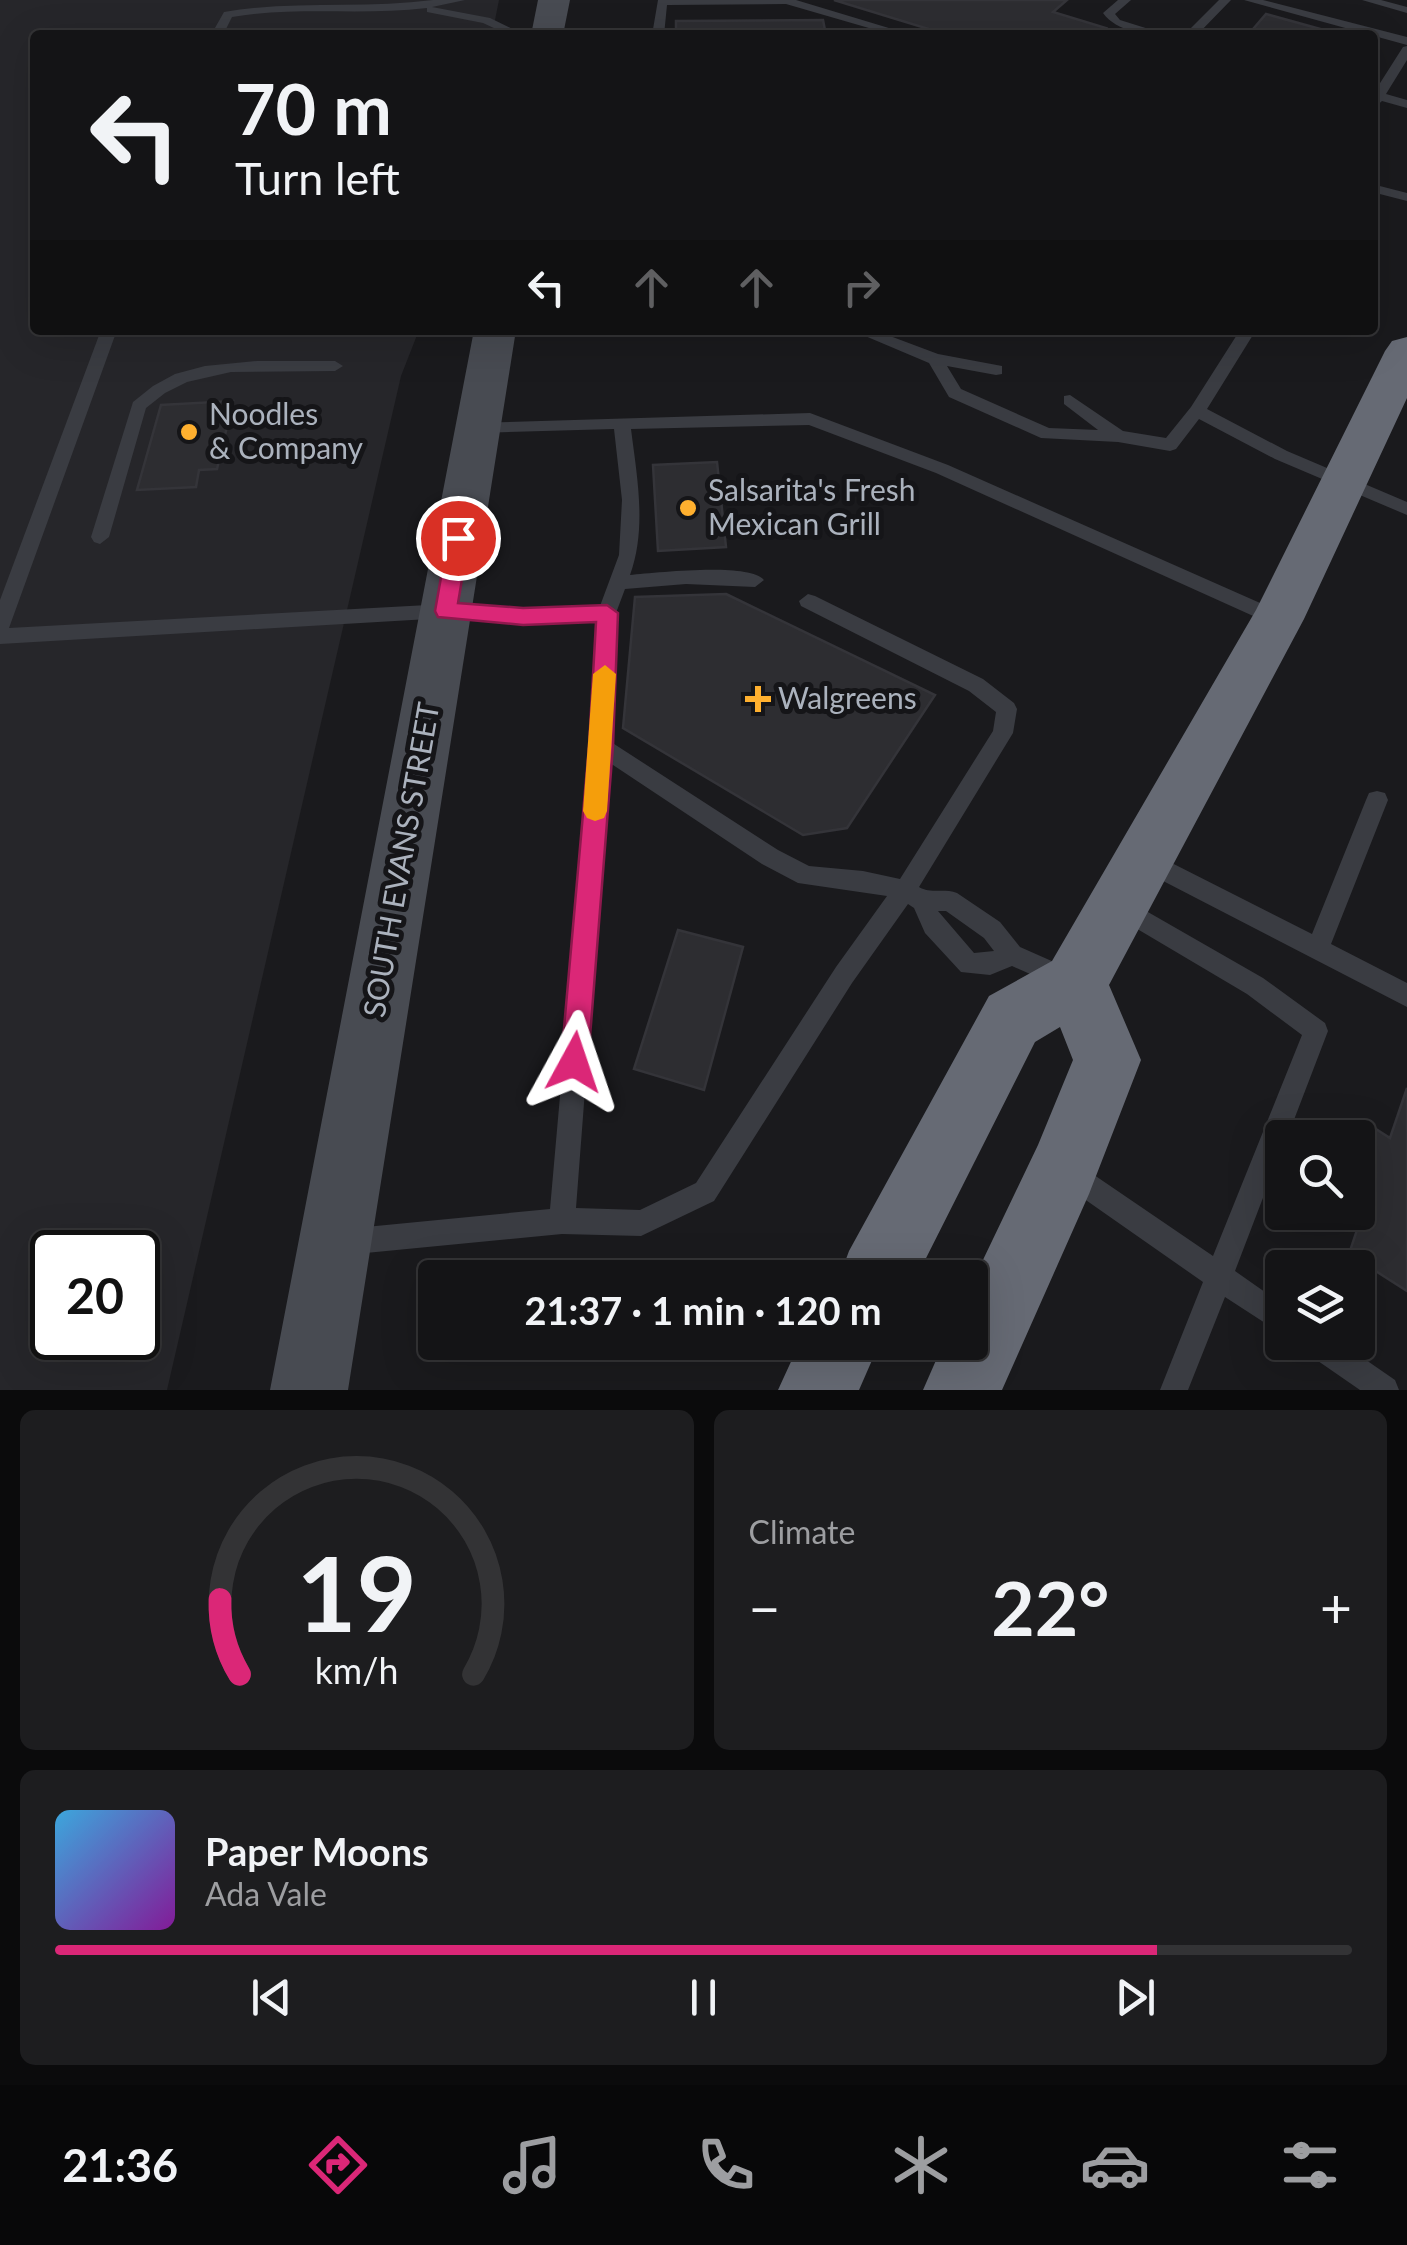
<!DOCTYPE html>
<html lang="en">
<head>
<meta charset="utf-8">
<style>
  :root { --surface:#141416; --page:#1d1d1f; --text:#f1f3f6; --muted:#9d9ea1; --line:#333335; --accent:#db2777 }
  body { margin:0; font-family:Lato,sans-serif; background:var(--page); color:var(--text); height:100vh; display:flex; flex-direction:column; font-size:38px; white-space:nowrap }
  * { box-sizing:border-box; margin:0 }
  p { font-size:32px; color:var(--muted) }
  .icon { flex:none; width:55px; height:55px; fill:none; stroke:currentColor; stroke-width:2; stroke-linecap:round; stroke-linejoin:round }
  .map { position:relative; height:1390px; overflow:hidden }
  .side { display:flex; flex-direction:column; gap:20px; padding:20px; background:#0b0b0c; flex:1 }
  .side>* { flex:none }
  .hud { position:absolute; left:30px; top:30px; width:1348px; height:305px; border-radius:10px; box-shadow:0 10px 40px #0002,0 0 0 2px var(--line); background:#141416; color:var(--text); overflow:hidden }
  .controls { position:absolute; left:1265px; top:1120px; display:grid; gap:20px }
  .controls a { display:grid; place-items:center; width:110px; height:110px; border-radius:10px; background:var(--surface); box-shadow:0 10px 40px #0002,0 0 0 2px var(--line); font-size:50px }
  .speed { position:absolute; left:30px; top:1230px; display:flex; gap:20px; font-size:50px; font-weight:700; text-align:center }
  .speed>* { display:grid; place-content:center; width:130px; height:130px; border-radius:50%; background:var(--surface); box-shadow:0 10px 40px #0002,0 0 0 2px var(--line); line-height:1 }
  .speed .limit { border:5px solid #111; border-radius:15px; background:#fff; color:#111 }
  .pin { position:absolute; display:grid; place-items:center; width:85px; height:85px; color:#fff; margin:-42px; border:5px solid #fff; border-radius:50%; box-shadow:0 2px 10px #0007 }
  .me { position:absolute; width:110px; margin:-55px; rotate:5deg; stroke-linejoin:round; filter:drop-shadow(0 0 8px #0008) }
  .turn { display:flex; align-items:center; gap:35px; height:210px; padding:0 40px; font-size:45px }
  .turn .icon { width:130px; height:130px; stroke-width:2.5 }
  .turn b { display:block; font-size:70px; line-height:85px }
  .lanes { display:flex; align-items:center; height:95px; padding:0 40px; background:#0003; justify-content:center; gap:50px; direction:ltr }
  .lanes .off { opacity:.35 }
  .big { font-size:75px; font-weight:700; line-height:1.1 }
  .side .widget { flex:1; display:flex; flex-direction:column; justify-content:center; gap:15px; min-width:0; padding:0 35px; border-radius:15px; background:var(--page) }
  .side .dial { align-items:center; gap:0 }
  .dial svg { height:260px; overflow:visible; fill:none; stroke:var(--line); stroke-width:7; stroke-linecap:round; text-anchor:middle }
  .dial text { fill:var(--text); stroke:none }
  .song { display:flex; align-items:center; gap:30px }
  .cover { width:120px; height:120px; border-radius:15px; background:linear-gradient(135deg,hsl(200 70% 55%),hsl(290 70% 35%)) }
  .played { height:10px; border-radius:5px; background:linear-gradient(90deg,var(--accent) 85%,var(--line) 85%) }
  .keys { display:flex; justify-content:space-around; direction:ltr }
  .heat { display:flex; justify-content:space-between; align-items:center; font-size:55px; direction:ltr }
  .side .tiles { flex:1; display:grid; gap:20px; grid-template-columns:1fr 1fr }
  .widget:last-child { grid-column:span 2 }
  .trip { position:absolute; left:418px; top:1260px; width:570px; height:100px; border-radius:10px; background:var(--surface); box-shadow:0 10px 40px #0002,0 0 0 2px var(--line); font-weight:700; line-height:100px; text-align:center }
  .menu { display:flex; height:160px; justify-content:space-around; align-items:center; background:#080809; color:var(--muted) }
  .menu .icon { width:70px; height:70px }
  .menu .on { color:var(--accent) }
  .menu b { font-size:45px; color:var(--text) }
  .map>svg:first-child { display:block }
</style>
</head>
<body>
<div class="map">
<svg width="1407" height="1390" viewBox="0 0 1407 1390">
  <rect width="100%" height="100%" fill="#1a1a1d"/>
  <path fill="#26262a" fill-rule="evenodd" d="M0,0H499L492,35H35V330H419L401,376L167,1390H0ZM52,1252H138V1338H52Z"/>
  <path fill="#2d2d31" stroke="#343439" stroke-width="2.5" d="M834,0H1067L1053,12L1106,28L1099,35H948Z
    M1266,14L1342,35H1248Z
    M823,20L826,35H676V21Z
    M233,401L217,469L199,470L196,487L137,490L161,405Z
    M717,462L726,547L658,551L653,465Z
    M726,594L935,695L847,828L803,835L623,728L635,597Z
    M678,930L743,947L704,1090L634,1069Z
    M1407,1088V1291L1349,1254L1376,1173L1358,1162L1371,1126L1390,1138Z"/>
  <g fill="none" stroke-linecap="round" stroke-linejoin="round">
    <path fill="#3a3c42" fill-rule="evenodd" d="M433,0H465L432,7L490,18L525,35H509L483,23L427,12V8C363,16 297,6 232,17L223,35H211L224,12C292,0 364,9 433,0Z
      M658,0H796L912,35H893L786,4L667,5L664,35H652Z
      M1118,0H1131L1115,14L1120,20L1168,35C1145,35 1117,32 1103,13Z
      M1219,0H1231L1197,35H1184Z
      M1244,0H1263L1407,37V45Z
      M1362,0H1381L1407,7V13Z
      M1407,46V60L1386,94L1407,100V108L1382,101L1372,110V90L1375,91L1403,47Z
      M1372,184L1407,193V201L1372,192Z
      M101,330H117L9,628L446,604L523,610L600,606L619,555L622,500L614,429L478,433L470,427L472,423L810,413L948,465L1285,614L1288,619L1285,624H1271L936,473L809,425L631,429C637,477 647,528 630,575C656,573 748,562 764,580L755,587L686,584L625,589L616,613L611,742L778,850L809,866L863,871L900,879L993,731L996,712L969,691L801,606L799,601L808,594L815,596L983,679L1014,703L1017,709L1013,733L919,887C930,894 945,888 957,893L1000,922L1020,947L1072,970L1076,978L1072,986L1064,989L1012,966L990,975L961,972L925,933L914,908L908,904L852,983L714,1201L641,1236L562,1234L345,1255L336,1251L332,1242L336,1233L345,1229L550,1209L591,746L597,621L523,624L446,618L0,644V600ZM610,763L762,864L798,883L887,896L836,967L696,1183L640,1210L576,1208ZM938,911H946L984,938L994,951L974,953Z
      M851,330H874L938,354L1002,366V374L996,375L947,366L961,389L1049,428L1098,430L1064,404V396L1070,395L1123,431L1166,438L1191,407L1240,330H1256L1207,409L1287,451L1407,502V515L1275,459L1199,419L1176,449L1170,451L1118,442L1041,438L949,397L929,363Z
      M257,361H335L343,366L335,371L231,372L187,382L165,393L146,408L109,537L100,544L94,542L91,537L133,402L153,386L175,374L205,366Z
      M1377,791L1385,793L1388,800L1331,944L1407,983V1007L1138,868L1135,861L1138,854L1146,851L1154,854L1312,934L1366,800L1369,793Z
      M1120,896L1263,978L1325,1023L1328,1031L1287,1138H1282V1148L1235,1271L1282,1304V1334L1225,1297L1188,1390H1160L1203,1282L1060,1182L1056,1173L1060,1164L1069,1160L1078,1164L1213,1256L1302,1035L1247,994L1112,914L1109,907L1112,900Z
      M1301,1342H1340L1395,1380L1399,1390H1360L1305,1352Z"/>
    <path fill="#484b52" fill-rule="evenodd" d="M538,0H570L563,35H531Z
      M474,330H516L348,1390H270Z"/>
    <path fill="#666a74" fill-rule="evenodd" d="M1407,337V398L1304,619L1109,985L1141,1060L1089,1194L1002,1390H923L944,1342H970V1287L1038,1145L1073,1060L1060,1027L1035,1042L916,1278H839L849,1251L989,996L1052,961L1256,610L1385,351L1392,341Z
      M800,1342H880L859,1390H778Z"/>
  </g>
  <path fill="#db2777" stroke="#8e194d" stroke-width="2.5" d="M458,530L469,538L458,603L523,608L607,605L618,613L613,746L588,1062L584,1072L574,1076L565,1072L561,1062L589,746L596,622L523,625L438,617L435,611L448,538Z"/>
  <path fill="#f59e0b" d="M605,665L616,674L607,811L604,818L595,821L587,818L583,811L593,674Z"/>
  <g fill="#ffb02f" stroke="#151518" stroke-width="4">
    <circle cx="189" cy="432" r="10"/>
    <circle cx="688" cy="508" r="10"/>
    <path d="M753 684h10v10h10v10h-10v10h-10v-10h-10v-10h10z"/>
  </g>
  <g text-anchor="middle" stroke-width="10" stroke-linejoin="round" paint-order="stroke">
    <g font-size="30" fill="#abb2bd" stroke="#151518" text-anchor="start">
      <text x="209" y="425">Noodles<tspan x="209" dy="34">&amp; Company</tspan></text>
      <text x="708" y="501">Salsarita's Fresh<tspan x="708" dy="34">Mexican Grill</tspan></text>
      <text x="778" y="709">Walgreens</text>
    </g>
    <g font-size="30" fill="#abb2bd" stroke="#151518">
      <text transform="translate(402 860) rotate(-80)" y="10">SOUTH EVANS STREET</text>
    </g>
  </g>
</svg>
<div class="controls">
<a><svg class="icon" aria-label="search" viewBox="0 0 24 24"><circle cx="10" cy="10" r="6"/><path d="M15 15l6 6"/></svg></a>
<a><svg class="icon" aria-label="layers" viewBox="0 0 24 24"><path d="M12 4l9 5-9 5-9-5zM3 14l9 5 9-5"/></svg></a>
</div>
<div class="speed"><div class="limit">20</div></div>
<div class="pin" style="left:458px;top:538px;background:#d93025"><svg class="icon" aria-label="arrive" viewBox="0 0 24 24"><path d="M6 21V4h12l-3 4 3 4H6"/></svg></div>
<svg class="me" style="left:574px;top:1062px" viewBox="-20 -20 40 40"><path d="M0-17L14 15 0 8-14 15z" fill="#db2777" stroke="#fff" stroke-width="4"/></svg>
<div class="trip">21:37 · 1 min · 120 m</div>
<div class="hud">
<div class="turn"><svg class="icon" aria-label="left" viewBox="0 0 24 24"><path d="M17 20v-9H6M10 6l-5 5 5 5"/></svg><div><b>70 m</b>Turn left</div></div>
<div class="lanes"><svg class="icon" aria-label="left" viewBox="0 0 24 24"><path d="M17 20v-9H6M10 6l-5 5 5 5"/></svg><svg class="icon off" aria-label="ahead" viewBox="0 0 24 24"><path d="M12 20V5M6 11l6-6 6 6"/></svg><svg class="icon off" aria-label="ahead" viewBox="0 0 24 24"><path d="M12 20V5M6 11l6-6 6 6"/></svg><svg class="icon off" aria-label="right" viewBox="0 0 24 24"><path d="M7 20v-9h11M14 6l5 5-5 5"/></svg></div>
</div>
</div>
<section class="side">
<div class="tiles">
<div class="widget dial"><svg viewBox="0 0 100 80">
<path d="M14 69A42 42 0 1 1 86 69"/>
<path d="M14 69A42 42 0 0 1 8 46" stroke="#db2777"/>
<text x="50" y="56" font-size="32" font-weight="700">19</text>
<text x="50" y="72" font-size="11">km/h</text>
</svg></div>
<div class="widget"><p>Climate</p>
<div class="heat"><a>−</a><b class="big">22°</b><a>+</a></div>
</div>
<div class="widget">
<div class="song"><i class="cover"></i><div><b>Paper Moons</b><p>Ada Vale</p></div></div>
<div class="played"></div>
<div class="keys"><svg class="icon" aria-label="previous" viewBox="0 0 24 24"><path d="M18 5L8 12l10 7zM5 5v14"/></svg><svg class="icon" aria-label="pause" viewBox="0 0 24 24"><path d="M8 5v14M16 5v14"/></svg><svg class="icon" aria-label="next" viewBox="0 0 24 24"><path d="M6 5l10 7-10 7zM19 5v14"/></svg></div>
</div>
</div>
</section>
<nav class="menu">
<b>21:36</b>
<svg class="icon on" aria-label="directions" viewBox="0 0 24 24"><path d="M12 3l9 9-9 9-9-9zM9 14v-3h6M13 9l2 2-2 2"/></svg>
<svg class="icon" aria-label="music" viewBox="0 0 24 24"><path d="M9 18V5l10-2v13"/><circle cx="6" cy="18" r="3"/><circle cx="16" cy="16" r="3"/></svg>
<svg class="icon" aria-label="phone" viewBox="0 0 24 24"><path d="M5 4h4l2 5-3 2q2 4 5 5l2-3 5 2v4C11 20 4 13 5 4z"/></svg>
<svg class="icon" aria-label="climate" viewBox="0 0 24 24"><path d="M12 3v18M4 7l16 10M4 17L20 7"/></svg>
<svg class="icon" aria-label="car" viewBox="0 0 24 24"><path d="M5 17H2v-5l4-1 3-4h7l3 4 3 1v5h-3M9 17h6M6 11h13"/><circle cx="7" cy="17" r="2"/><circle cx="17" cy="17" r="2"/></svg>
<svg class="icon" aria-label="filters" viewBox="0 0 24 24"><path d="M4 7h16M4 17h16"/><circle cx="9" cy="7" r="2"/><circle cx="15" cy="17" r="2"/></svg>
</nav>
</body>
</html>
